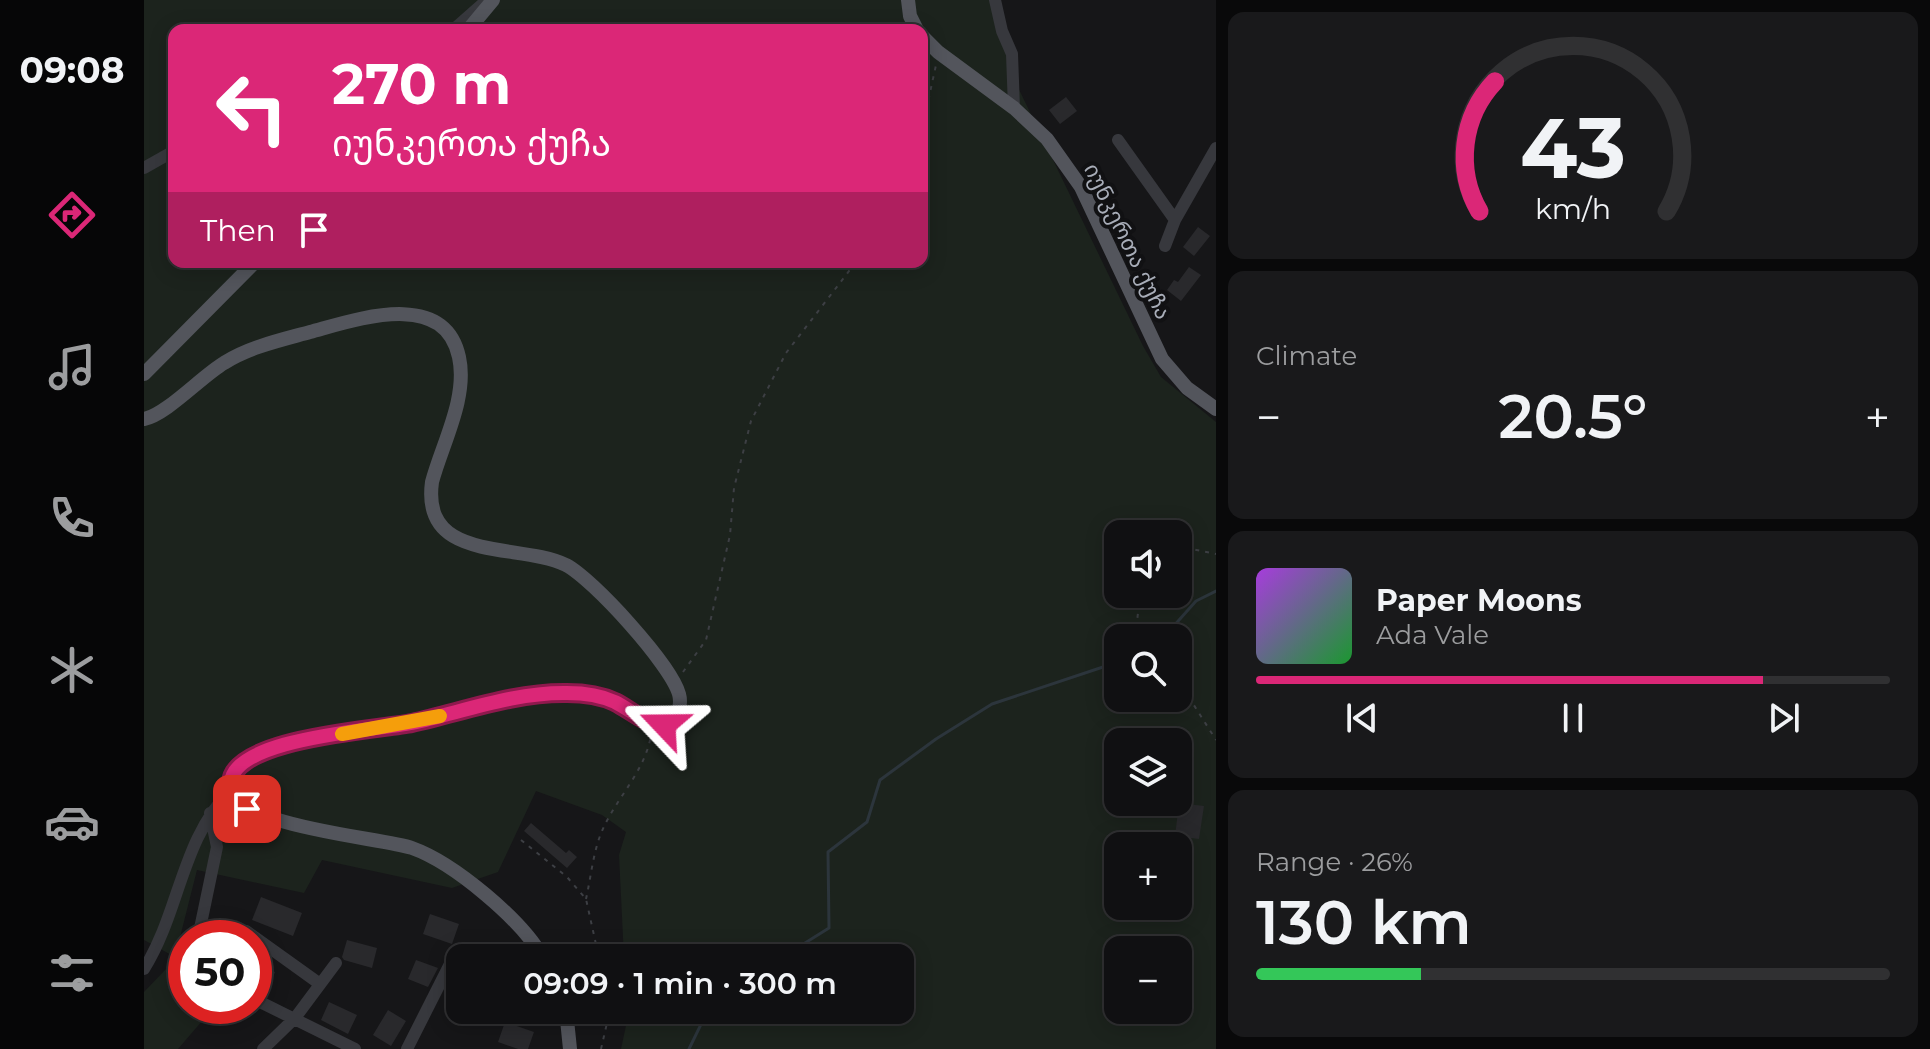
<!DOCTYPE html>
<html lang="en">
<head>
<meta charset="utf-8">
<style>
  :root { --surface:#101012; --page:#19191b; --text:#f1f3f6; --muted:#9c9d9f; --line:#303032; --accent:#db2777 }
  body { margin:0; font-family:Montserrat,"Noto Sans Georgian",sans-serif; background:var(--page); color:var(--text); height:100vh; display:flex; flex-direction:column; font-size:30px; white-space:nowrap }
  * { box-sizing:border-box; margin:0 }
  p { font-size:26px; color:var(--muted) }
  .icon { flex:none; width:44px; height:44px; fill:none; stroke:currentColor; stroke-width:2; stroke-linecap:round; stroke-linejoin:round }
  .map { position:relative; flex:1; overflow:hidden }
  .side { display:flex; flex-direction:column; gap:12px; padding:12px; background:#09090a; width:714px }
  .side>* { flex:none }
  .hud { position:absolute; left:24px; top:24px; width:760px; height:244px; border-radius:16px; box-shadow:0 4px 20px #0003,0 0 0 2px var(--line); background:#db2777; color:#fff; overflow:hidden }
  .fabs { position:absolute; left:960px; top:520px; display:grid; gap:16px }
  .fabs a { display:grid; place-items:center; width:88px; height:88px; border-radius:16px; background:var(--surface); box-shadow:0 4px 20px #0003,0 0 0 2px var(--line); font-size:40px }
  .speed { position:absolute; left:24px; top:920px; display:flex; gap:16px; font-size:40px; font-weight:700; text-align:center }
  .speed>* { display:grid; place-content:center; width:104px; height:104px; border-radius:50%; background:var(--surface); box-shadow:0 4px 20px #0003,0 0 0 2px var(--line); line-height:1 }
  .speed .limit { border:12px solid #d22; background:#fff; color:#111 }
  .pin { position:absolute; display:grid; place-items:center; width:68px; height:68px; color:#fff; margin:-34px; border-radius:16px; box-shadow:0 4px 12px #0006 }
  .me { position:absolute; width:88px; margin:-44px; rotate:293deg; stroke-linejoin:round; filter:drop-shadow(0 0 6px #0008) }
  .turn { display:flex; align-items:center; gap:28px; height:168px; padding:0 32px; font-size:36px }
  .turn .icon { width:104px; height:104px; stroke-width:2.5 }
  .turn b { display:block; font-size:56px; line-height:68px }
  .then { display:flex; align-items:center; height:76px; padding:0 32px; background:#0003; gap:16px; font-size:30px }
  .big { font-size:60px; font-weight:600; line-height:1.1 }
  .side .card { flex:1; display:flex; flex-direction:column; justify-content:center; gap:12px; min-width:0; padding:0 28px; border-radius:16px; background:var(--page) }
  .side .dial { align-items:center; gap:0 }
  .dial svg { height:208px; overflow:visible; fill:none; stroke:var(--line); stroke-width:7; stroke-linecap:round; text-anchor:middle }
  .dial text { fill:var(--text); stroke:none }
  .song { display:flex; align-items:center; gap:24px }
  .cover { width:96px; height:96px; border-radius:12px; background:linear-gradient(135deg,hsl(280 70% 55%),hsl(130 70% 35%)) }
  .played { height:8px; border-radius:4px; background:linear-gradient(90deg,var(--accent) 80%,var(--line) 80%) }
  .keys { display:flex; justify-content:space-around; direction:ltr }
  .heat { display:flex; justify-content:space-between; align-items:center; font-size:44px; direction:ltr }
  .charge { height:12px; border-radius:6px; background:linear-gradient(90deg,#34c759 26%,var(--line) 0) }
  .trip { position:absolute; left:302px; top:944px; width:468px; height:80px; border-radius:16px; background:var(--surface); box-shadow:0 4px 20px #0003,0 0 0 2px var(--line); font-weight:600; line-height:80px; text-align:center }
  main { display:flex; flex:1; min-height:0 }
  .menu { display:flex; flex-direction:column; width:144px; justify-content:space-around; align-items:center; background:#060607; color:var(--muted) }
  .menu .icon { width:56px; height:56px }
  .menu .current { color:var(--accent) }
  .menu b { font-size:36px; color:var(--text) }
  .map>svg:first-child { display:block }
</style>
</head>
<body>
<main>
<nav class="menu">
<b>09:08</b>
<svg class="icon current" aria-label="directions" viewBox="0 0 24 24"><path d="M12 3l9 9-9 9-9-9zM9 14v-3h6M13 9l2 2-2 2"/></svg>
<svg class="icon" aria-label="music" viewBox="0 0 24 24"><path d="M9 18V5l10-2v13"/><circle cx="6" cy="18" r="3"/><circle cx="16" cy="16" r="3"/></svg>
<svg class="icon" aria-label="phone" viewBox="0 0 24 24"><path d="M5 4h4l2 5-3 2q2 4 5 5l2-3 5 2v4C11 20 4 13 5 4z"/></svg>
<svg class="icon" aria-label="climate" viewBox="0 0 24 24"><path d="M12 3v18M4 7l16 10M4 17L20 7"/></svg>
<svg class="icon" aria-label="car" viewBox="0 0 24 24"><path d="M5 17H2v-5l4-1 3-4h7l3 4 3 1v5h-3M9 17h6M6 11h13"/><circle cx="7" cy="17" r="2"/><circle cx="17" cy="17" r="2"/></svg>
<svg class="icon" aria-label="filters" viewBox="0 0 24 24"><path d="M4 7h16M4 17h16"/><circle cx="9" cy="7" r="2"/><circle cx="15" cy="17" r="2"/></svg>
</nav>
<div class="map">
<svg width="1072" height="1049" viewBox="0 0 1072 1049">
  <rect width="100%" height="100%" fill="#161618"/>
  <path fill="#1c231d" fill-rule="evenodd" d="M0,0H847L868,75L999,346L1017,377L1072,422V1049H477L483,1021L482,1010H756V958H480L475,855L482,832L458,815L392,791L354,872L308,888L178,860L160,893L53,870L31,957L0,940ZM30,30H778V262H30ZM974,534H1034V594H974ZM974,638H1034V698H974ZM974,742H1034V802H974ZM974,846H1034V906H974ZM974,950H1034V1010H974Z
    M22,969L42,982V1006H71L34,1049H0V992Z"/>
  <g fill="none" stroke-linecap="round" stroke-linejoin="round">
    <path stroke="#2c353c" stroke-width="3" d="M1019,638L1052,601L1072,591
      M637,958L685,928L684,852L723,822L736,780L792,739L848,704L974,662
      M545,1049L564,1010"/>
  </g>
  <path fill="#29292c" d="M922,97L933,111L916,124L905,110Z
    M1054,227L1066,236L1050,256L1039,247Z
    M1045,267L1057,275L1037,301L1023,290L1030,280L1034,282Z
    M1035,803L1060,806L1055,839L1031,836Z
    M387,823L422,853L425,850L433,857L423,868L380,831Z
    M117,897L158,913L149,936L108,920Z
    M286,914L315,924L308,944L279,934Z
    M203,940L233,948L228,968L200,960L198,957Z
    M272,960L294,968L284,987L264,979Z
    M110,964L131,972L123,992L110,987Z
    M185,1002L213,1015L204,1034L177,1020Z
    M244,1010L262,1021L247,1046L229,1035Z
    M361,1022L390,1032L384,1049H374L354,1042Z"/>
  <g fill="none" stroke-linecap="round" stroke-linejoin="round">
    <path stroke="#3d3f44" stroke-width="2" stroke-dasharray="4 6" stroke-linecap="butt" d="M778,129L792,65
      M1015,534H1017
      M1034,540L1048,549L1072,554
      M996,594L993,622L1005,638
      M539,672L562,640L586,535L590,488L607,421L642,353L712,262
      M1034,680L1072,740
      M377,840L423,877L442,899L455,958
      M442,899C447,877 449,852 458,831C472,798 501,772 507,735
      M457,1049L466,1010"/>
    <path stroke="#37383d" stroke-width="12" d="M851,0L858,31L868,54L870,108
      M309,30L343,0
      M974,140L1031,220
      M0,168L30,151
      M1021,246L1031,220L1072,148
      M102,931L176,984
      M54,938L73,847L66,813
      M0,969C36,912 37,839 87,790
      M110,999L211,1049
      M119,1049L151,1018L192,963
      M263,1049L312,952"/>
    <path stroke="#53555c" stroke-width="14" d="M764,0L766,16L773,30
      M324,30L349,0
      M778,36L794,52L870,108L903,139L937,187L1018,359L1043,388L1072,409
      M0,374L111,262
      M0,419C22,415 58,376 80,363C105,347 137,340 166,332C211,320 300,288 315,357C324,398 298,444 288,482C277,564 375,542 422,565C449,579 527,665 535,694C537,701 536,711 531,717C512,738 485,707 466,700C454,695 442,694 430,693C375,689 319,712 266,723C219,733 166,733 121,751C106,756 88,765 86,782C82,827 236,837 268,848C310,863 378,920 399,958
      M422,1010L426,1049"/>
  </g>
  <g fill="none" stroke-linecap="round" stroke-linejoin="round">
    <defs>
      <path id="route" d="M103,809C94,803 87,797 87,785C84,738 234,730 268,723C318,712 371,692 423,693C440,693 456,695 471,702C487,710 501,724 520,725"/>
    </defs>
    <use href="#route" stroke="#8e194d" stroke-width="20"/>
    <use href="#route" stroke="#db2777" stroke-width="14"/>
    <path stroke="#f59e0b" stroke-width="14" d="M198,734L296,716"/>
  </g>
  <g text-anchor="middle" stroke-width="8" stroke-linejoin="round" paint-order="stroke">
    <g font-size="22" fill="#a8adb8" stroke="#111113">
      <text transform="translate(984 241) rotate(64)" y="8">იუნკერთა ქუჩა</text>
    </g>
  </g>
</svg>
<div class="fabs">
<a><svg class="icon" aria-label="sound" viewBox="0 0 24 24"><path d="M4 9h4l5-4v14l-5-4H4zM17 9q2 3 0 6"/></svg></a>
<a><svg class="icon" aria-label="search" viewBox="0 0 24 24"><circle cx="10" cy="10" r="6"/><path d="M15 15l6 6"/></svg></a>
<a><svg class="icon" aria-label="layers" viewBox="0 0 24 24"><path d="M12 4l9 5-9 5-9-5zM3 14l9 5 9-5"/></svg></a>
<a>+</a>
<a>−</a>
</div>
<div class="speed"><div class="limit">50</div></div>
<div class="pin" style="left:103px;top:809px;background:#d93025"><svg class="icon" aria-label="arrive" viewBox="0 0 24 24"><path d="M6 21V4h12l-3 4 3 4H6"/></svg></div>
<svg class="me" style="left:520px;top:725px" viewBox="-20 -20 40 40"><path d="M0-17L14 15 0 8-14 15z" fill="#db2777" stroke="#fff" stroke-width="4"/></svg>
<div class="trip">09:09 · 1 min · 300 m</div>
<div class="hud">
<div class="turn"><svg class="icon" aria-label="left" viewBox="0 0 24 24"><path d="M17 20v-9H6M10 6l-5 5 5 5"/></svg><div><b>270 m</b>იუნკერთა ქუჩა</div></div>
<div class="then">Then<svg class="icon" aria-label="arrive" viewBox="0 0 24 24"><path d="M6 21V4h12l-3 4 3 4H6"/></svg></div>
</div>
</div>
<section class="side">
<div class="card dial"><svg viewBox="0 0 100 80">
<path d="M14 69A42 42 0 1 1 86 69"/>
<path d="M14 69A42 42 0 0 1 20 19" stroke="#db2777"/>
<text x="50" y="56" font-size="32" font-weight="700">43</text>
<text x="50" y="72" font-size="11">km/h</text>
</svg></div>
<div class="card"><p>Climate</p>
<div class="heat"><a>−</a><b class="big">20.5°</b><a>+</a></div>
</div>
<div class="card">
<div class="song"><i class="cover"></i><div><b>Paper Moons</b><p>Ada Vale</p></div></div>
<div class="played"></div>
<div class="keys"><svg class="icon" aria-label="previous" viewBox="0 0 24 24"><path d="M18 5L8 12l10 7zM5 5v14"/></svg><svg class="icon" aria-label="pause" viewBox="0 0 24 24"><path d="M8 5v14M16 5v14"/></svg><svg class="icon" aria-label="next" viewBox="0 0 24 24"><path d="M6 5l10 7-10 7zM19 5v14"/></svg></div>
</div>
<div class="card"><p>Range · 26%</p><b class="big">130 km</b><div class="charge"></div></div>
</section>
</main>
</body>
</html>
